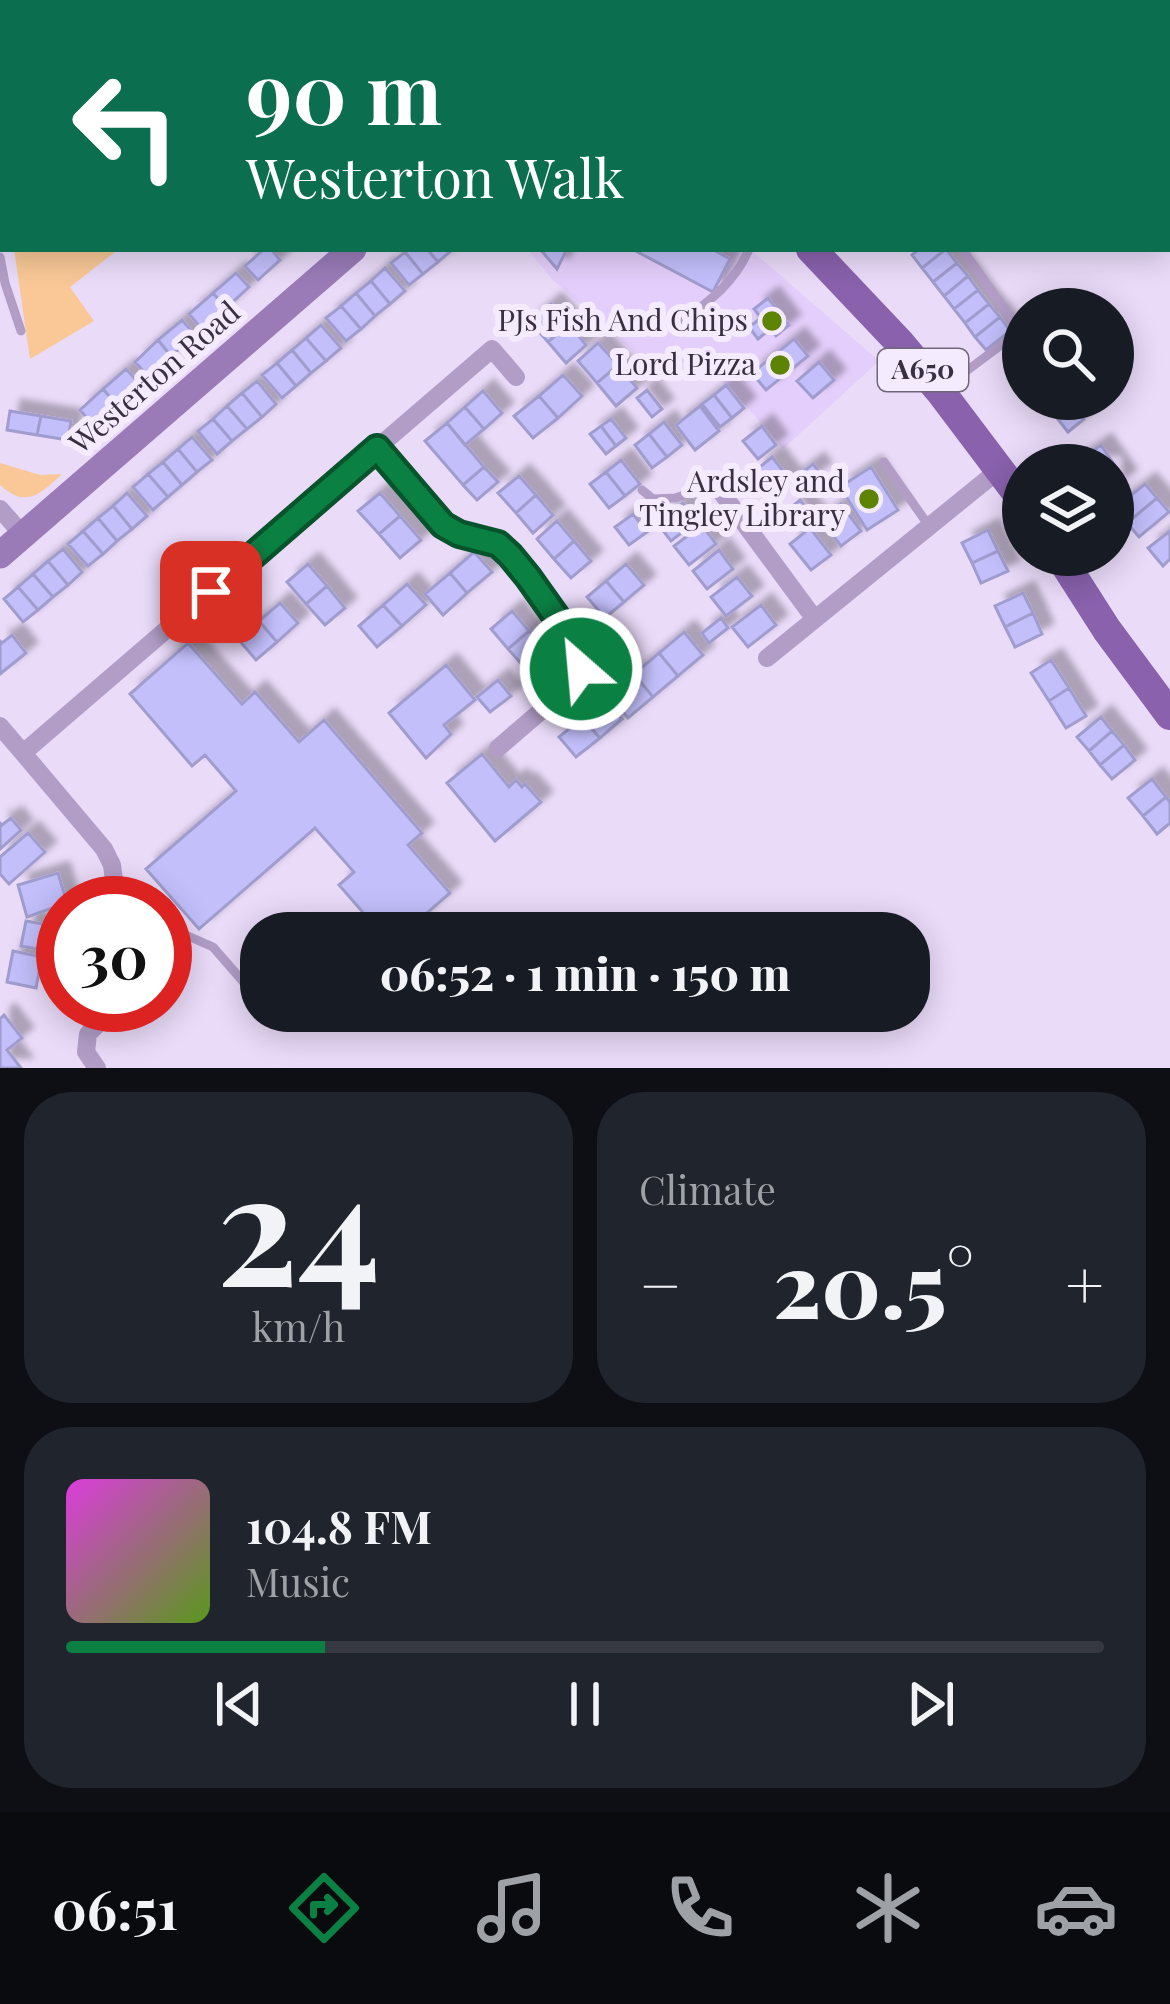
<!DOCTYPE html>
<html lang="en">
<head>
<meta charset="utf-8">
<style>
  :root { --surface:#171b24; --page:#20242c; --text:#f1f3f6; --muted:#9ea1a6; --line:#363941; --accent:#0b8043 }
  body { margin:0; font-family:"Playfair Display",serif; background:var(--page); color:var(--text); height:100vh; display:flex; flex-direction:column; font-size:45px; white-space:nowrap }
  * { box-sizing:border-box; margin:0 }
  p { font-size:39px; color:var(--muted) }
  .icon { flex:none; width:66px; height:66px; fill:none; stroke:currentColor; stroke-width:2; stroke-linecap:round; stroke-linejoin:round }
  .map { position:relative; height:1068px; overflow:hidden }
  .panel { display:flex; flex-direction:column; gap:24px; padding:24px; background:#0d0f14; flex:1 }
  .panel>* { flex:none }
  .top-card { position:absolute; left:0px; top:0px; width:1170px; height:252px; box-shadow:0 6px 30px #0003; background:#0b6e4f; color:#fff; overflow:hidden }
  .buttons { position:absolute; left:1002px; top:288px; display:grid; gap:24px }
  .buttons a { display:grid; place-items:center; width:132px; height:132px; border-radius:50%; background:var(--surface); box-shadow:0 6px 30px #0003; font-size:60px }
  .speed { position:absolute; left:36px; top:876px; display:flex; gap:24px; font-size:60px; font-weight:700; text-align:center }
  .speed>* { display:grid; place-content:center; width:156px; height:156px; border-radius:50%; background:var(--surface); box-shadow:0 6px 30px #0003; line-height:1 }
  .speed .limit { border:18px solid #d22; background:#fff; color:#111 }
  .pin { position:absolute; display:grid; place-items:center; width:102px; height:102px; color:#fff; margin:-51px; border-radius:24px; box-shadow:0 6px 18px #0006 }
  .me { position:absolute; width:132px; margin:-66px; rotate:333deg; stroke-linejoin:round; filter:drop-shadow(0 0 9px #0008) }
  .turn { display:flex; align-items:center; gap:42px; height:252px; padding:0 48px; font-size:54px }
  .turn .icon { width:156px; height:156px; stroke-width:2.5 }
  .turn b { display:block; font-size:84px; line-height:102px }
  .big { font-size:90px; font-weight:800; line-height:1.1 }
  .panel .card { flex:1; display:flex; flex-direction:column; justify-content:center; gap:18px; min-width:0; padding:0 42px; border-radius:48px; background:var(--page) }
  .panel .dial { align-items:center; gap:0 }
  .dial b { font-size:156px; line-height:1 }
  .song { display:flex; align-items:center; gap:36px }
  .cover { width:144px; height:144px; border-radius:18px; background:linear-gradient(135deg,hsl(300 70% 55%),hsl(90 70% 35%)) }
  .played { height:12px; border-radius:6px; background:linear-gradient(90deg,var(--accent) 25%,var(--line) 25%) }
  .keys { display:flex; justify-content:space-around; direction:ltr }
  .heat { display:flex; justify-content:space-between; align-items:center; font-size:66px; direction:ltr }
  .panel .tiles { flex:1; display:grid; gap:24px; grid-template-columns:1fr 1fr }
  .card:last-child { grid-column:span 2 }
  .trip { position:absolute; left:240px; top:912px; width:690px; height:120px; border-radius:48px; background:var(--surface); box-shadow:0 6px 30px #0003; font-weight:800; line-height:120px; text-align:center }
  .tabs { display:flex; height:192px; justify-content:space-around; align-items:center; background:#090b0e; color:var(--muted) }
  .tabs .icon { width:84px; height:84px }
  .tabs .on { color:var(--accent) }
  .tabs b { font-size:54px; color:var(--text) }
  .map>svg:first-child { display:block }
</style>
</head>
<body>
<div class="map">
<svg width="1170" height="1068" viewBox="0 0 1170 1068">
  <defs>
    <filter id="shadow"><feDropShadow dx="11" dy="-11" stdDeviation="3" flood-color="#0004"/></filter>
  </defs>
  <rect width="100%" height="100%" fill="#eadbf9"/>
  <path fill="#e4cefb" d="M522,0H907L903,3H524Z
    M527,249H750L879,361L783,449L732,389L691,356L663,378L553,280Z"/>
  <path fill="#f9c896" d="M14,249H119L70,287L94,321L30,359Z
    M0,463L40,475L62,474C40,494 27,509 0,485Z"/>
  <path fill="#c2bffb" stroke="#a09dce" stroke-width="3" filter="url(#shadow)" d="M543,0H712L709,3H546Z
    M264,249H271L280,260L258,280L245,266Z
    M409,249H427L438,262L423,274L405,252Z
    M427,249H451L452,250L438,262Z
    M540,249H567L557,269Z
    M632,249H712L730,259L713,292Z
    M919,249H946L922,268L912,255Z
    M946,249L957,263L933,282L922,268Z
    M405,252L423,274L409,285L391,263Z
    M957,263L968,276L944,296L933,282Z
    M385,268L405,291L390,304L371,281Z
    M236,273L249,287L226,308L213,293Z
    M968,276L978,290L954,309L944,296Z
    M371,281L390,304L375,316L356,293Z
    M978,290L989,304L965,323L954,309Z
    M213,293L226,308L202,329L189,314Z
    M356,293L375,316L361,329L341,306Z
    M768,298L789,325L776,336L770,329L758,339L749,327L761,318L754,309Z
    M551,304L569,324L548,342L530,322Z
    M989,304L1000,317L975,337L965,323Z
    M341,306L361,329L346,341L326,318Z
    M1000,317L1010,331L986,350L975,337Z
    M182,320L195,335L171,356L158,340Z
    M569,324L586,345L566,363L548,342Z
    M321,325L341,348L326,361L306,338Z
    M306,338L326,361L311,373L292,350Z
    M794,339L808,356L766,390L752,373Z
    M158,340L171,356L148,376L135,362Z
    M598,343L618,365L597,383L578,361Z
    M1023,346V372L1020,374L1007,359Z
    M292,350L311,373L296,386L277,363Z
    M819,362L834,380L813,398L797,381Z
    M277,363L296,386L282,398L262,375Z
    M618,365L637,388L616,406L597,383Z
    M126,369L140,384L116,404L103,389Z
    M563,375L582,396L558,418L539,396Z
    M257,381L276,404L262,417L242,393Z
    M726,385L744,408L732,418L714,395Z
    M103,389L116,404L93,425L80,410Z
    M647,390L662,409L652,417L637,398Z
    M483,391L502,413L484,429L465,407Z
    M242,393L262,417L247,429L227,406Z
    M714,395L732,418L720,427L702,404Z
    M539,396L558,418L533,438L514,416Z
    M1045,399H1084L1074,407L1084,419L1068,432L1043,400Z
    M227,406L247,429L232,441L213,419Z
    M700,406L719,431L695,450L676,425Z
    M465,407L484,429L465,445L447,423Z
    M10,411L41,416L37,435L7,430Z
    M41,416L71,421L68,440L37,435Z
    M213,419L232,441L217,454L198,431Z
    M611,419L626,438L616,446L601,426Z
    M664,422L682,445L667,457L649,434Z
    M447,423L484,467L463,485L425,441Z
    M601,426L616,446L606,454L590,434Z
    M762,426L776,445L758,459L743,441Z
    M649,434L667,457L652,468L635,445Z
    M192,437L212,460L197,472L178,449Z
    M1101,445L1113,463L1109,465H1082L1079,460Z
    M178,449L197,472L182,485L163,462Z
    M772,457L791,481L773,495L755,471Z
    M621,460L640,484L625,496L606,472Z
    M163,462L182,485L168,497L148,474Z
    M1113,463L1125,480L1113,488V465H1109Z
    M813,464L820,473L799,489L792,480Z
    M484,467L498,482L477,500L463,485Z
    M871,467L898,510L867,530L840,487Z
    M606,472L625,496L609,508L590,484Z
    M148,474L168,497L153,510L133,487Z
    M519,476L536,495L516,513L498,493Z
    M1145,484L1157,498L1127,523L1115,508Z
    M127,493L147,516L132,529L113,506Z
    M380,493L400,516L379,534L358,511Z
    M536,495L553,515L533,533L516,513Z
    M1157,498L1169,512L1139,537L1127,523Z
    M800,500L816,520L805,528L790,508Z
    M683,503L697,521L671,541L657,523Z
    M841,504L861,531L841,546L821,520Z
    M113,506L132,529L117,541L98,518Z
    M633,514L647,532L629,545L615,527Z
    M400,516L421,540L400,558L379,534Z
    M98,518L117,541L103,554L83,531Z
    M557,521L574,541L554,559L537,539Z
    M702,525L716,544L689,565L674,546Z
    M810,528L831,555L811,570L790,544Z
    M988,530L998,551L972,563L962,543Z
    M83,531L103,554L88,566L68,544Z
    M1170,531V559L1163,566L1148,548Z
    M574,541L591,561L571,578L554,559Z
    M63,549L82,572L68,585L48,561Z
    M719,550L733,569L707,589L693,571Z
    M998,551L1008,571L981,583L972,563Z
    M474,552L492,572L467,593L450,573Z
    M48,561L68,585L53,597L33,574Z
    M308,564L327,586L306,604L287,582Z
    M626,564L644,585L624,602L606,581Z
    M450,573L467,593L443,615L425,594Z
    M33,574L53,597L38,610L18,587Z
    M737,577L752,596L726,616L711,597Z
    M606,581L624,602L605,618L587,597Z
    M407,584L426,605L402,626L383,605Z
    M327,586L345,608L325,625L306,604Z
    M18,587L38,610L23,622L4,599Z
    M1023,593L1033,613L1005,627L995,606Z
    M280,603L298,623L277,642L259,621Z
    M383,605L402,626L377,647L359,626Z
    M761,605L776,625L748,647L732,627Z
    M512,611L529,631L508,649L491,629Z
    M1033,613L1042,634L1015,647L1005,627Z
    M721,618L728,628L709,643L702,633Z
    M259,621L277,642L256,660L238,639Z
    M529,631L546,650L525,668L508,649Z
    M684,632L703,655L678,676L659,653Z
    M12,635L26,653L0,674V641L2,643Z
    M188,643L242,704L255,692L299,742L324,720L422,833L408,845L450,893L404,933H381L339,885L354,872L315,828L199,929L146,869L236,791L205,755L192,766L130,694Z
    M546,650L563,669L542,688L525,668Z
    M659,653L678,676L653,697L634,674Z
    M1051,660L1069,688L1049,701L1031,673Z
    M446,665L475,700L444,725L451,734L426,758L389,713Z
    M634,674L653,697L628,718L609,695Z
    M498,680L511,696L490,712L477,697Z
    M1069,688L1086,716L1066,728L1049,701Z
    M605,699L622,719L600,738L582,718Z
    M1101,717L1112,731L1089,751L1077,737Z
    M582,718L600,738L576,757L559,737Z
    M1112,731L1124,745L1100,765L1089,751Z
    M1124,745L1135,760L1112,779L1100,765Z
    M482,754L509,787L516,780L522,787L525,784L541,802L495,841L447,783Z
    M1152,779L1166,797L1143,816L1128,798Z
    M1166,797L1170,802V823L1157,834L1143,816Z
    M11,818L21,830L0,849V823L2,825Z
    M28,833L45,852L9,884L0,874V857Z
    M58,873L67,903L27,917L18,885Z
    M26,921L59,927L54,952L21,946Z
    M13,951L42,957L36,988L7,982Z
    M4,1015L22,1038L7,1050L21,1068H0V1019Z"/>
  <g fill="none" stroke-linecap="round" stroke-linejoin="round">
    <path stroke="#b29dc7" stroke-width="9" d="M19,3V0
      M143,3V0
      M0,199L3,137
      M0,257L5,283L21,331
      M679,324C708,302 735,283 749,249
      M945,387L1020,331L962,249
      M884,462L929,526
      M642,490L653,499L675,498L716,485
      M165,930L188,936L213,947L253,993"/>
    <path stroke="#b29dc7" stroke-width="18" d="M1167,186L1170,191
      M377,448C396,470 426,514 448,528C468,541 491,539 510,555L577,646L581,657L577,680L498,748
      M716,485L814,618
      M0,509L23,535
      M767,658L1000,469
      M0,726L23,753L492,349L516,377
      M23,753L104,849L112,865L117,903
      M97,1068L86,1052L88,1034L117,1005"/>
    <path stroke="#9a7bb8" stroke-width="27" d="M507,0L508,3
      M0,555L353,249"/>
    <path stroke="#8961ad" stroke-width="30" d="M98,0L115,3
      M811,249L899,342L940,391L1023,501
      M1059,555L1107,630L1170,715"/>
  </g>
  <g fill="none" stroke-linecap="round" stroke-linejoin="round">
    <defs>
      <path id="route" d="M211,592L377,448L443,525L459,534L498,544L510,555L528,577L577,646L581,669"/>
    </defs>
    <use href="#route" stroke="#07532c" stroke-width="30"/>
    <use href="#route" stroke="#0b8043" stroke-width="21"/>
  </g>
  <g fill="#5d8303" stroke="#f5ebff" stroke-width="4.5">
    <circle cx="772" cy="321" r="12"/>
    <circle cx="780" cy="365" r="12"/>
    <circle cx="869" cy="499" r="12"/>
  </g>
  <g text-anchor="middle" stroke-width="12" stroke-linejoin="round" paint-order="stroke">
    <rect fill="#f5ebff" stroke="#71677b" stroke-width="3" x="878" y="349" width="90" height="42" rx="9"/>
    <g font-size="27" font-weight="bold" fill="#392f42">
      <text x="923" y="379">A650</text>
    </g>
    <g font-size="30" fill="#392f42" stroke="#f5ebff" text-anchor="end">
      <text x="748" y="331">PJs Fish And Chips</text>
      <text x="756" y="375">Lord Pizza</text>
      <text x="845" y="492">Ardsley and<tspan x="845" dy="34">Tingley Library</tspan></text>
    </g>
    <g font-size="30" fill="#392f42" stroke="#f5ebff">
      <text transform="translate(155 378) rotate(-41)" y="10">Westerton Road</text>
    </g>
  </g>
</svg>
<div class="buttons">
<a><svg class="icon" aria-label="search" viewBox="0 0 24 24"><circle cx="10" cy="10" r="6"/><path d="M15 15l6 6"/></svg></a>
<a><svg class="icon" aria-label="layers" viewBox="0 0 24 24"><path d="M12 4l9 5-9 5-9-5zM3 14l9 5 9-5"/></svg></a>
</div>
<div class="speed"><div class="limit">30</div></div>
<div class="pin" style="left:211px;top:592px;background:#d93025"><svg class="icon" aria-label="arrive" viewBox="0 0 24 24"><path d="M6 21V4h12l-3 4 3 4H6"/></svg></div>
<svg class="me" style="left:581px;top:669px" viewBox="-20 -20 40 40"><circle r="17" fill="#0b8043" stroke="#fff" stroke-width="3"/><path d="M0-11L8 9 0 5-8 9z" fill="#fff"/></svg>
<div class="trip">06:52 · 1 min · 150 m</div>
<div class="top-card">
<div class="turn"><svg class="icon" aria-label="left" viewBox="0 0 24 24"><path d="M17 20v-9H6M10 6l-5 5 5 5"/></svg><div><b>90 m</b>Westerton Walk</div></div>
</div>
</div>
<section class="panel">
<div class="tiles">
<div class="card dial"><b>24</b><p>km/h</p></div>
<div class="card"><p>Climate</p>
<div class="heat"><a>−</a><b class="big">20.5°</b><a>+</a></div>
</div>
<div class="card">
<div class="song"><i class="cover"></i><div><b>104.8 FM</b><p>Music</p></div></div>
<div class="played"></div>
<div class="keys"><svg class="icon" aria-label="previous" viewBox="0 0 24 24"><path d="M18 5L8 12l10 7zM5 5v14"/></svg><svg class="icon" aria-label="pause" viewBox="0 0 24 24"><path d="M8 5v14M16 5v14"/></svg><svg class="icon" aria-label="next" viewBox="0 0 24 24"><path d="M6 5l10 7-10 7zM19 5v14"/></svg></div>
</div>
</div>
</section>
<nav class="tabs">
<b>06:51</b>
<svg class="icon on" aria-label="directions" viewBox="0 0 24 24"><path d="M12 3l9 9-9 9-9-9zM9 14v-3h6M13 9l2 2-2 2"/></svg>
<svg class="icon" aria-label="music" viewBox="0 0 24 24"><path d="M9 18V5l10-2v13"/><circle cx="6" cy="18" r="3"/><circle cx="16" cy="16" r="3"/></svg>
<svg class="icon" aria-label="phone" viewBox="0 0 24 24"><path d="M5 4h4l2 5-3 2q2 4 5 5l2-3 5 2v4C11 20 4 13 5 4z"/></svg>
<svg class="icon" aria-label="climate" viewBox="0 0 24 24"><path d="M12 3v18M4 7l16 10M4 17L20 7"/></svg>
<svg class="icon" aria-label="car" viewBox="0 0 24 24"><path d="M5 17H2v-5l4-1 3-4h7l3 4 3 1v5h-3M9 17h6M6 11h13"/><circle cx="7" cy="17" r="2"/><circle cx="17" cy="17" r="2"/></svg>
</nav>
</body>
</html>
